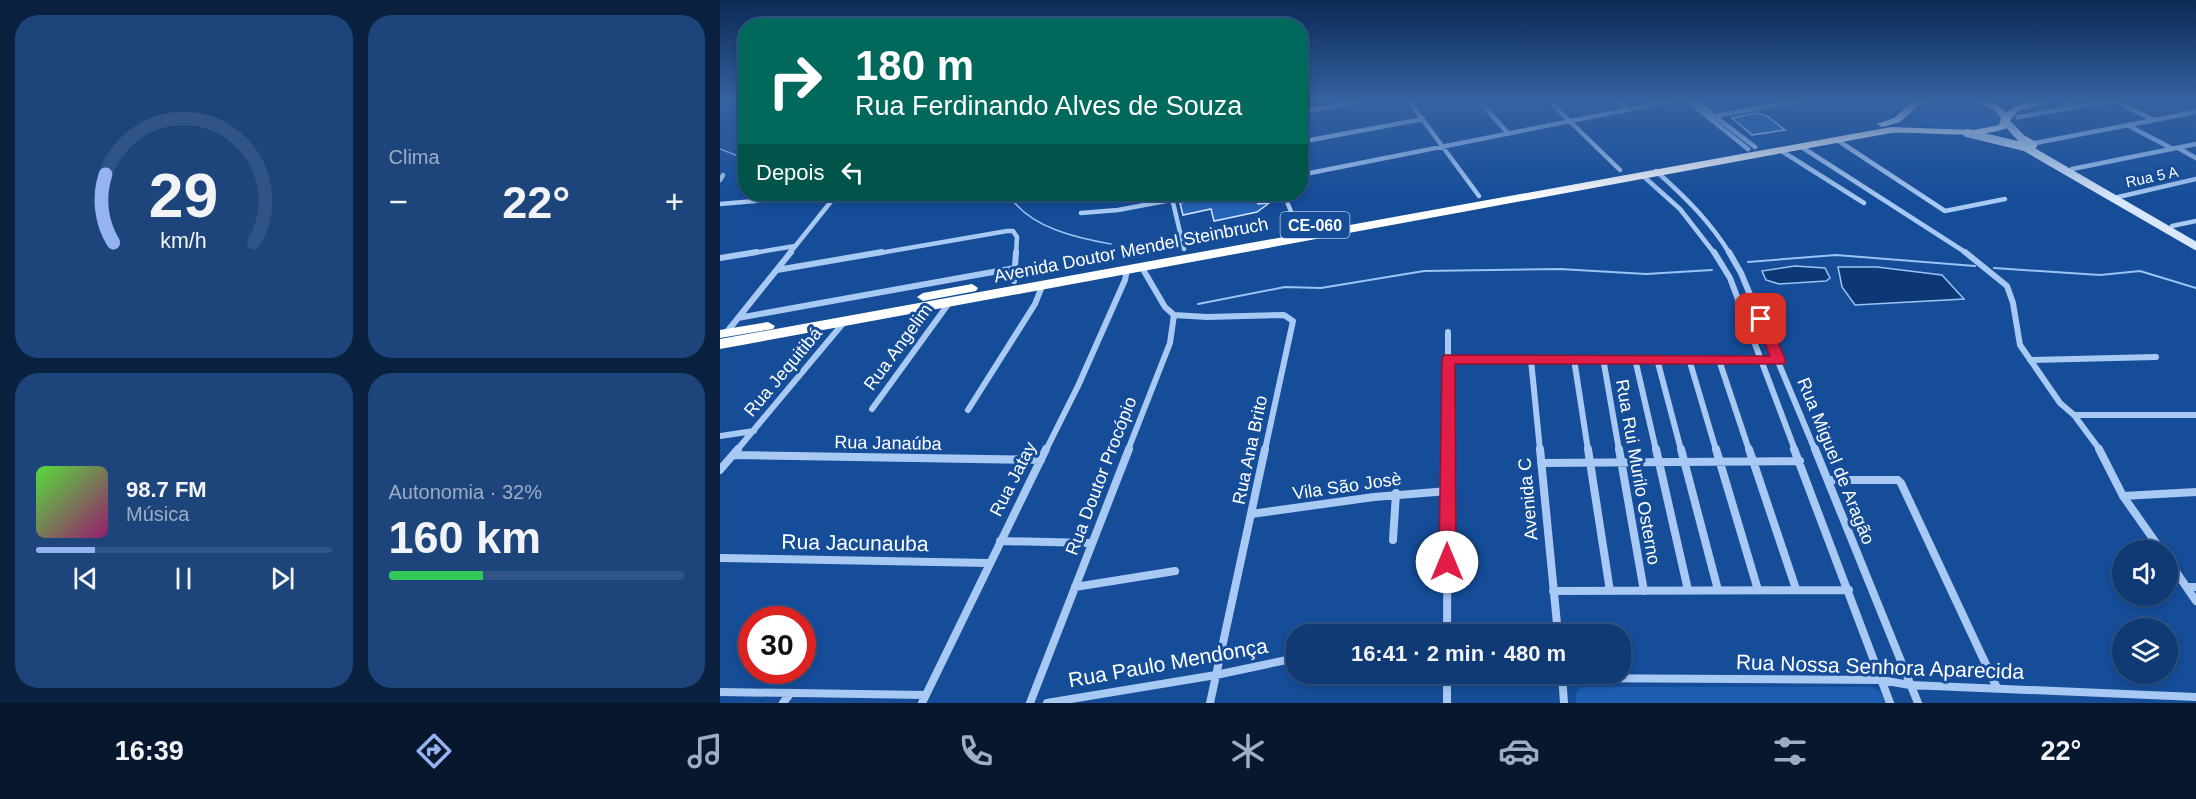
<!DOCTYPE html>
<html lang="pt">
<head>
<meta charset="utf-8">
<style>
  :root { --surface:#103a73; --page:#1e457b; --text:#f1f3f6; --muted:#9cadc4; --line:#305485; --accent:#95b2f1 }
  body { margin:0; font-family:Helvetica,sans-serif; background:var(--page); color:var(--text); height:100vh; display:flex; flex-direction:column; font-size:22px; white-space:nowrap }
  * { box-sizing:border-box; margin:0 }
  p { font-size:20px; color:var(--muted) }
  .icon { flex:none; width:33px; height:33px; fill:none; stroke:currentColor; stroke-width:2; stroke-linecap:round; stroke-linejoin:round }
  .map { position:relative; flex:1; overflow:hidden }
  .sheet { display:flex; flex-direction:column; gap:15px; padding:15px; background:#09203f; width:720px }
  .sheet>* { flex:none }
  .banner { position:absolute; left:18px; top:18px; width:570px; height:183px; border-radius:24px; box-shadow:0 3px 9px #0003,0 0 0 2px var(--line); background:#00695c; color:#fff; overflow:hidden }
  .controls { position:absolute; left:1392px; top:540px; display:grid; gap:12px }
  .controls a { display:grid; place-items:center; width:66px; height:66px; border-radius:50%; background:var(--surface); box-shadow:0 3px 9px #0003,0 0 0 2px var(--line); font-size:30px }
  .speed { position:absolute; left:18px; top:606px; display:flex; gap:12px; font-size:30px; font-weight:700; text-align:center }
  .speed>* { display:grid; place-content:center; width:78px; height:78px; border-radius:50%; background:var(--surface); box-shadow:0 3px 9px #0003,0 0 0 2px var(--line); line-height:1 }
  .speed .limit { border:9px solid #d22; background:#fff; color:#111 }
  .pin { position:absolute; display:grid; place-items:center; width:51px; height:51px; color:#fff; margin:-26px; border-radius:12px; box-shadow:0 3px 9px #0006 }
  .me { position:absolute; width:66px; margin:-33px; rotate:0deg; stroke-linejoin:round; filter:drop-shadow(0 0 4px #0008) }
  .turn { display:flex; align-items:center; gap:21px; height:126px; padding:0 18px; font-size:27px }
  .turn .icon { width:78px; height:78px; stroke-width:2.5 }
  .turn b { display:block; font-size:42px; line-height:51px }
  .then { display:flex; align-items:center; height:57px; padding:0 18px; background:#0003; gap:12px; font-size:22px }
  .big { font-size:45px; font-weight:700; line-height:1.1 }
  .sheet .tile { flex:1; display:flex; flex-direction:column; justify-content:center; gap:9px; min-width:0; padding:0 21px; border-radius:24px; background:var(--page) }
  .sheet .dial { align-items:center; gap:0 }
  .dial svg { height:156px; overflow:visible; fill:none; stroke:var(--line); stroke-width:7; stroke-linecap:round; text-anchor:middle }
  .dial text { fill:var(--text); stroke:none }
  .song { display:flex; align-items:center; gap:18px }
  .cover { width:72px; height:72px; border-radius:9px; background:linear-gradient(135deg,hsl(110 70% 55%),hsl(320 70% 35%)) }
  .played { height:6px; border-radius:3px; background:linear-gradient(90deg,var(--accent) 20%,var(--line) 20%) }
  .keys { display:flex; justify-content:space-around; direction:ltr }
  .heat { display:flex; justify-content:space-between; align-items:center; font-size:33px; direction:ltr }
  .charge { height:9px; border-radius:4px; background:linear-gradient(90deg,#34c759 32%,var(--line) 0) }
  .sheet .tiles { flex:1; display:grid; gap:15px; grid-template-columns:repeat(2,1fr) }
  .trip { position:absolute; left:566px; top:624px; width:345px; height:60px; border-radius:24px; background:var(--surface); box-shadow:0 3px 9px #0003,0 0 0 2px var(--line); font-weight:700; line-height:60px; text-align:center }
  .dock { display:flex; height:96px; justify-content:space-around; align-items:center; background:#06172e; color:var(--muted) }
  .dock .icon { width:42px; height:42px }
  .dock .current { color:var(--accent) }
  .dock b { font-size:27px; color:var(--text) }
  main { display:flex; flex:1; min-height:0 }
  .map>svg:first-child { display:block }
</style>
</head>
<body>
<main>
<section class="sheet">
<div class="tiles">
<div class="tile dial"><svg viewBox="0 0 100 80">
<path d="M14 69A42 42 0 1 1 86 69"/>
<path d="M14 69A42 42 0 0 1 10 34" stroke="#95b2f1"/>
<text x="50" y="56" font-size="32" font-weight="700">29</text>
<text x="50" y="72" font-size="11">km/h</text>
</svg></div>
<div class="tile"><p>Clima</p>
<div class="heat"><a>−</a><b class="big">22°</b><a>+</a></div>
</div>
<div class="tile">
<div class="song"><i class="cover"></i><div><b>98.7 FM</b><p>Música</p></div></div>
<div class="played"></div>
<div class="keys"><svg class="icon" aria-label="previous" viewBox="0 0 24 24"><path d="M18 5L8 12l10 7zM5 5v14"/></svg><svg class="icon" aria-label="pause" viewBox="0 0 24 24"><path d="M8 5v14M16 5v14"/></svg><svg class="icon" aria-label="next" viewBox="0 0 24 24"><path d="M6 5l10 7-10 7zM19 5v14"/></svg></div>
</div>
<div class="tile"><p>Autonomia · 32%</p><b class="big">160 km</b><div class="charge"></div></div>
</div>
</section>
<div class="map">
<svg width="1476" height="703" viewBox="0 0 1476 703">
  <rect width="100%" height="100%" fill="#154d99"/>
  <path fill="#1d5eb3" d="M1223,101H1254L1273,108L1199,121L1194,115L1201,105Z
    M1274,109L1280,120C1267,136 1218,132 1202,122Z
    M861,687H1152L1162,694L1166,703H856V694Z"/>
  <path fill="#0d3876" stroke="#9bc3f5" stroke-width="1.5" d="M1075,266L1105,268L1110,278L1106,281L1059,284L1046,280L1042,271Z
    M1118,267H1157L1222,275L1244,299L1135,305L1122,287Z"/>
  <g fill="none" stroke-linecap="round" stroke-linejoin="round">
    <path stroke="#9bc3f5" stroke-width="1.5" d="M0,149L26,159
      M251,194L261,199L291,198C312,228 357,238 391,244"/>
    <path stroke="#9bc3f5" stroke-width="2" d="M1028,262L1116,255L1255,266
      M1274,268L1380,275L1420,271L1476,288
      M478,304L565,287L601,288L704,271L840,269L926,274L992,270"/>
  </g>
  <path fill="#2363b8" stroke="#d0e4fd" stroke-width="1.5" d="M1037,113L1047,116L1065,130L1032,135L1012,118Z
    M504,194H535L538,204L549,203L537,212L494,221L491,209L463,215L460,203Z"/>
  <g fill="none" stroke-linecap="round" stroke-linejoin="round">
    <path stroke="#a8c9f3" stroke-width="4.5" d="M689,101L759,196
      M759,101L787,132
      M829,101L900,170
      M898,101L908,109
      M968,101L1028,149
      M975,101L1035,147
      M1341,101L1352,106
      M1394,101L1434,120
      M580,112L644,101
      M989,117L1079,101
      M1298,117L1390,101
      M1409,126L1453,149
      M1117,140L1225,211L1285,199
      M580,142L703,119
      M1310,144L1476,112
      M1080,146L1248,254
      M1458,148L1476,158
      M1060,150L1144,203
      M1352,169L1476,144
      M936,171C964,196 990,221 1010,254
      M580,175L951,101
      M922,175L960,209L995,254
      M0,180L3,175
      M451,194L464,249
      M564,194L578,229
      M1394,198L1476,179
      M0,204L117,194
      M361,213L398,210L483,194
      M1452,226L1476,221
      M27,254L75,246
      M69,254L117,194
      M154,254L287,231H293L297,237L296,254"/>
    <path stroke="#a8c9f3" stroke-width="6" d="M994,252L1010,278L1075,450
      M1009,252L1021,273L1095,450
      M1245,252L1287,286L1293,303L1300,345L1340,403L1354,415L1380,450
      M0,258L37,252
      M57,270L162,252
      M294,281L296,252
      M454,315L487,317L564,315L573,321L545,450
      M18,318L295,268
      M6,333L71,252
      M883,358L899,450
      M728,359L1059,361
      M854,359L868,450
      M915,359L936,450
      M937,359L961,450
      M969,359L996,450
      M811,360L820,450
      M999,360L1029,450
      M1310,360L1436,357
      M152,409L229,303
      M248,410L315,304L323,284
      M1354,415H1476
      M0,436L34,431
      M17,450L125,321
      M326,450L358,386L405,280L407,269
      M408,450L450,343L454,315L445,307L421,266
      M728,450V332"/>
    <path stroke="#a8c9f3" stroke-width="8" d="M820,449L838,634
      M868,449L890,591
      M899,449L924,591
      M936,449L968,590
      M961,449L998,590
      M996,449L1038,590
      M1029,449L1076,589
      M1074,449L1170,703
      M1095,449L1198,703
      M1379,449L1403,496L1441,550
      M14,455L321,460
      M821,463L1080,461
      M0,470L18,449
      M1108,480H1178L1181,483L1277,688
      M1403,496L1476,492
      M531,514L654,497L728,491
      M673,540L676,493
      M280,541L371,543
      M0,558L269,563
      M1448,560L1476,601
      M355,587L455,571
      M1467,587H1476
      M833,591L1129,590
      M727,634L728,449
      M727,674V703
      M842,674L844,703
      M842,678L1161,680L1190,685L1476,697
      M0,692L206,695
      M63,703L69,695
      M202,703L326,449
      M310,703L409,449
      M327,703L496,675L576,658
      M490,703L545,449"/>
    <path stroke="#d8e7fc" stroke-width="8" d="M1286,122L1301,138L1313,145
      M1247,133L1305,147L1476,246"/>
    <path fill="#fff" fill-rule="evenodd" d="M1199,101H1212L1197,107L1180,122L1162,127L1157,124L1174,118L1191,103Z
      M1256,101C1268,100 1278,103 1286,113C1298,101 1322,99 1338,101L1298,111L1291,119L1285,129C1247,140 1210,131 1171,133L0,349V339L1171,127L1254,130L1279,125L1281,118L1274,110Z
      M252,284L258,288L256,291L203,301L197,297L203,293Z
      M48,322L55,326L53,329L0,338V330Z"/>
  </g>
  <linearGradient id="sky" x2="0" y2="1"><stop stop-color="#0c2a54"/><stop offset="0.51" stop-color="#3562a2"/><stop offset="1" stop-color="#3562a2" stop-opacity="0"/></linearGradient>
  <rect width="1476" height="199" fill="url(#sky)"/>
  <path fill="#e11d48" stroke="#92132f" stroke-width="1.5" d="M1041,315L1048,319L1066,361L1064,364H735L736,562L733,568L727,570L721,568L719,562L722,359L724,355L1050,356L1035,319Z"/>
  <g text-anchor="middle" stroke-width="6" stroke-linejoin="round" paint-order="stroke">
    <g font-size="15" fill="#fff" stroke="#154d99">
      <text transform="translate(1432 177) rotate(-12)" y="5">Rua 5 A</text>
    </g>
    <rect fill="#154d99" stroke="#b9cae0" stroke-width="1.5" x="560.5" y="212" width="69" height="26" rx="4.5"/>
    <g font-size="16" font-weight="bold" fill="#fff">
      <text x="595" y="231">CE-060</text>
    </g>
    <g font-size="18" fill="#fff" stroke="#154d99">
      <text transform="translate(411 250) rotate(-11)" y="6">Avenida Doutor Mendel Steinbruch</text>
      <text transform="translate(178 347) rotate(-54)" y="6">Rua Angelim</text>
      <text transform="translate(63 372) rotate(-50)" y="6">Rua Jequitibá</text>
      <text transform="translate(168 443) rotate(1)" y="6">Rua Janaúba</text>
      <text transform="translate(530 450) rotate(-78)" y="6">Rua Ana Brito</text>
      <text transform="translate(1116 461) rotate(68)" y="6">Rua Miguel de Aragão</text>
      <text transform="translate(918 472) rotate(80)" y="6">Rua Rui Murilo Osterno</text>
      <text transform="translate(381 476) rotate(-69)" y="6">Rua Doutor Procópio</text>
      <text transform="translate(293 479) rotate(-63)" y="6">Rua Jatay</text>
      <text transform="translate(627 486) rotate(-8)" y="6">Vila São Josè</text>
      <text transform="translate(808 499) rotate(-95)" y="6">Avenida C</text>
    </g>
    <g font-size="21" fill="#fff" stroke="#154d99">
      <text transform="translate(135 543) rotate(1)" y="7">Rua Jacunauba</text>
      <text transform="translate(448 663) rotate(-10)" y="7">Rua Paulo Mendonça</text>
      <text transform="translate(1160 667) rotate(2)" y="7">Rua Nossa Senhora Aparecida</text>
    </g>
  </g>
</svg>
<div class="controls">
<a><svg class="icon" aria-label="sound" viewBox="0 0 24 24"><path d="M4 9h4l5-4v14l-5-4H4zM17 9q2 3 0 6"/></svg></a>
<a><svg class="icon" aria-label="layers" viewBox="0 0 24 24"><path d="M12 4l9 5-9 5-9-5zM3 14l9 5 9-5"/></svg></a>
</div>
<div class="speed"><div class="limit">30</div></div>
<div class="pin" style="left:1041px;top:319px;background:#d93025"><svg class="icon" aria-label="arrive" viewBox="0 0 24 24"><path d="M6 21V4h12l-3 4 3 4H6"/></svg></div>
<svg class="me" style="left:727px;top:562px" viewBox="-20 -20 40 40"><circle r="19" fill="#fff"/><path d="M0-13L10 11 0 6-10 11z" fill="#e11d48"/></svg>
<div class="trip">16:41 · 2 min · 480 m</div>
<div class="banner">
<div class="turn"><svg class="icon" aria-label="right" viewBox="0 0 24 24"><path d="M7 20v-9h11M14 6l5 5-5 5"/></svg><div><b>180 m</b>Rua Ferdinando Alves de Souza</div></div>
<div class="then">Depois<svg class="icon" aria-label="left" viewBox="0 0 24 24"><path d="M17 20v-9H6M10 6l-5 5 5 5"/></svg></div>
</div>
</div>
</main>
<nav class="dock">
<b>16:39</b>
<svg class="icon current" aria-label="directions" viewBox="0 0 24 24"><path d="M12 3l9 9-9 9-9-9zM9 14v-3h6M13 9l2 2-2 2"/></svg>
<svg class="icon" aria-label="music" viewBox="0 0 24 24"><path d="M9 18V5l10-2v13"/><circle cx="6" cy="18" r="3"/><circle cx="16" cy="16" r="3"/></svg>
<svg class="icon" aria-label="phone" viewBox="0 0 24 24"><path d="M5 4h4l2 5-3 2q2 4 5 5l2-3 5 2v4C11 20 4 13 5 4z"/></svg>
<svg class="icon" aria-label="climate" viewBox="0 0 24 24"><path d="M12 3v18M4 7l16 10M4 17L20 7"/></svg>
<svg class="icon" aria-label="car" viewBox="0 0 24 24"><path d="M5 17H2v-5l4-1 3-4h7l3 4 3 1v5h-3M9 17h6M6 11h13"/><circle cx="7" cy="17" r="2"/><circle cx="17" cy="17" r="2"/></svg>
<svg class="icon" aria-label="filters" viewBox="0 0 24 24"><path d="M4 7h16M4 17h16"/><circle cx="9" cy="7" r="2"/><circle cx="15" cy="17" r="2"/></svg>
<b>22°</b>
</nav>
</body>
</html>
